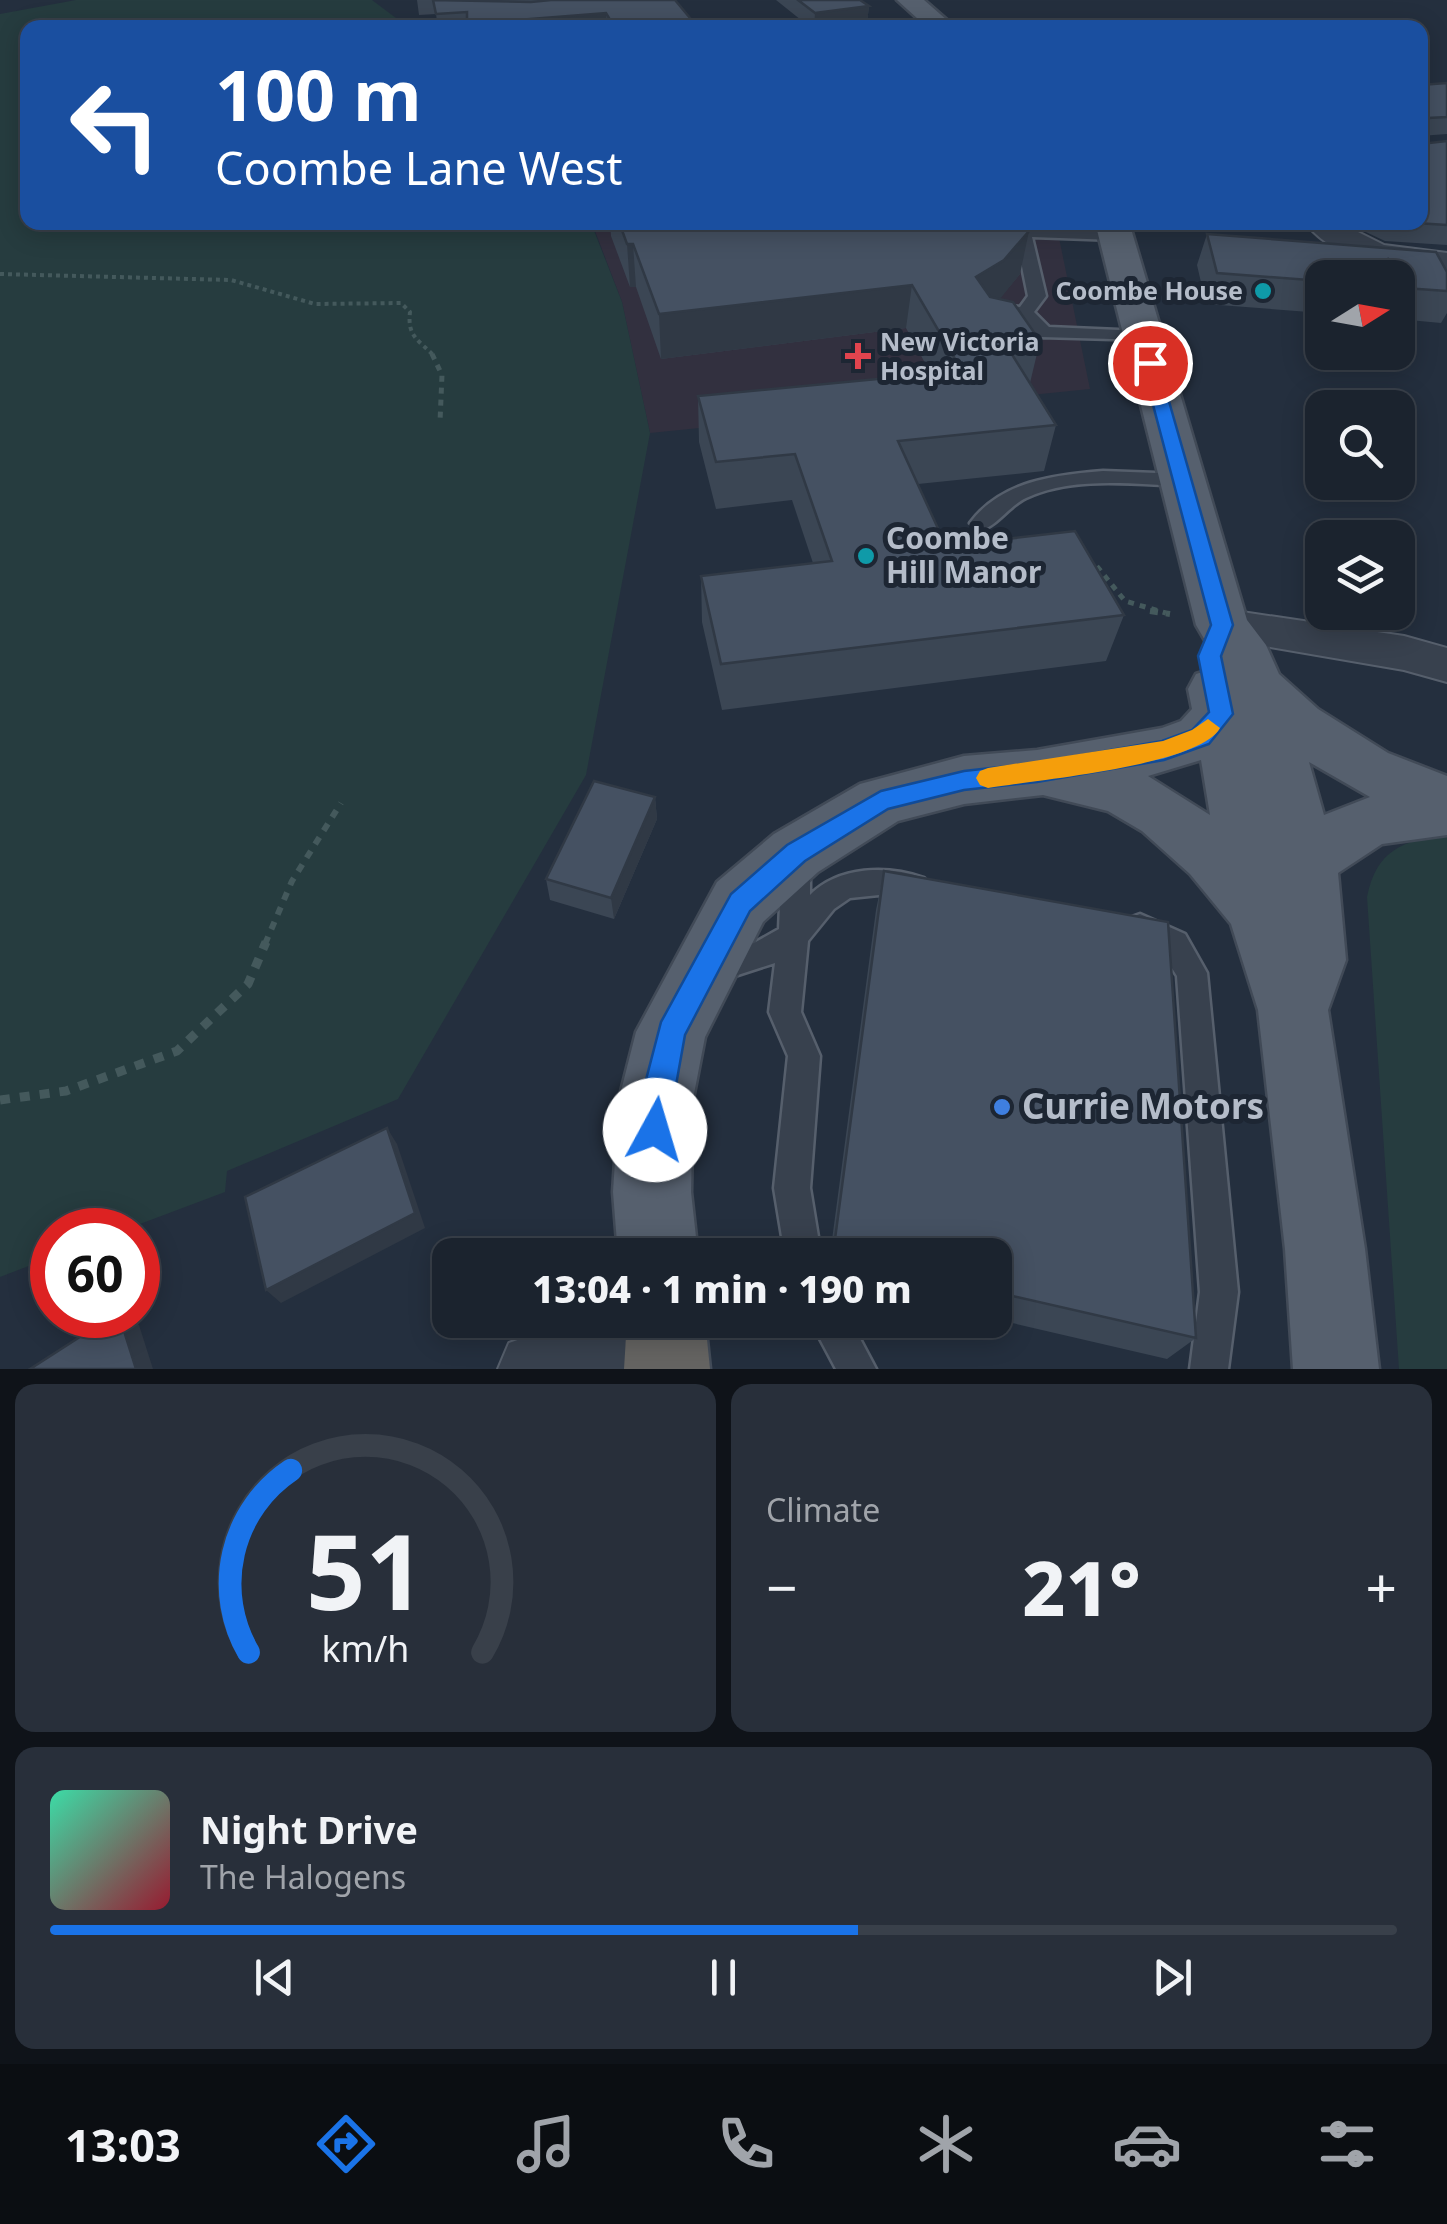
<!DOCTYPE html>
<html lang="en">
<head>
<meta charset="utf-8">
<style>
  :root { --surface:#1b232e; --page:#282f3a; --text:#f1f3f6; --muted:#a0a4aa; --line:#39404a; --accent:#1a73e8 }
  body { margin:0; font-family:"Noto Sans",sans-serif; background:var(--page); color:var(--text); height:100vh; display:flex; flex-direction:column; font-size:38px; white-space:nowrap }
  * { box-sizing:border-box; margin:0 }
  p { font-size:32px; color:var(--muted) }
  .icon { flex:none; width:55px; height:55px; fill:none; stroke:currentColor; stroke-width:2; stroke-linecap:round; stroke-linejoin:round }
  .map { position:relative; height:1369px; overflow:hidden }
  .side { display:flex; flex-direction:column; gap:15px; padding:15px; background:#0f1319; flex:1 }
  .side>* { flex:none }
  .banner { position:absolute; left:20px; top:20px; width:1408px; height:210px; border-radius:20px; box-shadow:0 5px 25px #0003,0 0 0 2px var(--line); background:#1a4fa0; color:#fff; overflow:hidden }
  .needle { width:65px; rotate:79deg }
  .fabs { position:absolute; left:1305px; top:260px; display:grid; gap:20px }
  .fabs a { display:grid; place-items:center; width:110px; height:110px; border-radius:20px; background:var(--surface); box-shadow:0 5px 25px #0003,0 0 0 2px var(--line); font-size:50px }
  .speed { position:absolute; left:30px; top:1208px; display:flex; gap:20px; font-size:50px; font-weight:700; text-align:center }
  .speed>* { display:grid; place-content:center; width:130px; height:130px; border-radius:50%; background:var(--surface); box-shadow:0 5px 25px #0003,0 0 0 2px var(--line); line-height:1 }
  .speed .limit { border:15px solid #d22; background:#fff; color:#111 }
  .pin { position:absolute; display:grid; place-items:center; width:85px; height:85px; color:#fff; margin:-42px; border:5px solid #fff; border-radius:50%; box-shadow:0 2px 10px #0007 }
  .me { position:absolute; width:110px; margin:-55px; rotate:6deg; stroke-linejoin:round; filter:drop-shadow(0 0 8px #0008) }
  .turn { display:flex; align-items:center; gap:35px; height:210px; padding:0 30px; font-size:45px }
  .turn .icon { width:130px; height:130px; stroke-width:2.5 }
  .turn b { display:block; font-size:70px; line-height:85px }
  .big { font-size:75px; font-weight:800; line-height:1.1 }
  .side .tile { flex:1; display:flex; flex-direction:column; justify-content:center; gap:15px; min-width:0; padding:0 35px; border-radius:20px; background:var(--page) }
  .side .dial { align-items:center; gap:0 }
  .dial svg { height:260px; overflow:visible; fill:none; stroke:var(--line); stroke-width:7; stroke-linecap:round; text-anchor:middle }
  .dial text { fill:var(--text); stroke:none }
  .song { display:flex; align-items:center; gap:30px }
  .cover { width:120px; height:120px; border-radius:15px; background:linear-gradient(135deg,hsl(160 70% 55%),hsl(350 70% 35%)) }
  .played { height:10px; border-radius:5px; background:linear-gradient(90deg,var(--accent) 60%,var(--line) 60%) }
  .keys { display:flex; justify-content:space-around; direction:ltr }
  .heat { display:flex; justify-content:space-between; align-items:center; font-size:55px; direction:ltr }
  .side .tiles { flex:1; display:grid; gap:15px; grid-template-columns:1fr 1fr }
  .tile:last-child { grid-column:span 2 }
  .trip { position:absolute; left:432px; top:1238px; width:580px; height:100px; border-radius:20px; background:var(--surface); box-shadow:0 5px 25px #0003,0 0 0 2px var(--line); font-weight:800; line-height:100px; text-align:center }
  .tab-bar { display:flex; height:160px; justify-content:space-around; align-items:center; background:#0b0e12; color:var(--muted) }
  .tab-bar .icon { width:70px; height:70px }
  .tab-bar .current { color:var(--accent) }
  .tab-bar b { font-size:45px; color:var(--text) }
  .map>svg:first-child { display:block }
</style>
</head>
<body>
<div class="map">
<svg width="1447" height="1369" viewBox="0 0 1447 1369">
  <rect width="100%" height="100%" fill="#242f3e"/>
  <path fill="#32303f" d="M592,223H1056L1090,389L650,433L622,302Z"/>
  <path fill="#263c3f" d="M76,0H372L408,27L28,28V222L591,223L622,302L650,433L586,775L398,1099L227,1171L225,1192L124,1230H52V1257L0,1277V14Z
    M1447,833V1369H1399L1367,897C1377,849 1402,842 1447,833Z"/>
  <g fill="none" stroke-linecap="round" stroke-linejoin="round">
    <defs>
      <path id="service" d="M1013,222H1029L1030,227L1121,232L1123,235L1115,240L1032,237L1046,296L1034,312L1049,327L1142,331L1148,332V340L1041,337L1020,345L985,339L972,321C986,307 1001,304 1020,307L1028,296ZM1001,316L1020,318L1031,328L1018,334L997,331L991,322Z
        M1103,471L1183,474L1193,480L1183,486C1133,484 1072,476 1026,498C1009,506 997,526 981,530L970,523C1001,481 1054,475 1103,471Z
        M796,846L806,849L810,858V895C839,866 887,865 924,878L929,887L924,896L914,900L879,895L850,898L834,909L808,941L801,1012L820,1056L810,1188L821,1255H785L774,1188L788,1056L769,1012L775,963L713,983L702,979L698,969L702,959L754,943L779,929L782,858L786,849Z
        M1140,914L1185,934L1207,973L1238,1292L1228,1369H1190L1200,1292L1177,976L1163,954L1129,936L1125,927L1129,918Z
        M810,1320H850L876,1369H836Z"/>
      <path id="minor" d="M1305,222H1338L1384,245L1447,253V271C1399,267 1336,264 1305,222Z
        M1222,609L1404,636L1447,648V682L1404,670L1206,636L1199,625L1206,614Z
        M574,1320H699L702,1328L692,1354L651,1369H498L509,1343Z"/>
      <path id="primary" d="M897,0H924L956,28H928Z
        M1095,222H1129L1247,620L1266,645L1279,674L1318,709L1388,753L1447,776V835L1382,844L1338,873L1346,960L1328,1010L1365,1249L1379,1369H1293L1285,1249L1258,1010L1231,924L1190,874L1142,831L1108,811L1043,795L964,804L898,821L818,872L763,922L705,1037L693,1099L691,1192L698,1255H618L613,1192L619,1099L636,1032L717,882L774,834L860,784L964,756L1037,750L1162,728L1181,721L1192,709L1188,689L1196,674L1216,668L1223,671L1196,625ZM1201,760L1210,815L1148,776ZM1309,762L1370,797L1324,815Z"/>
      <path id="trunk" d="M627,1320H705L710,1369H624Z"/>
    </defs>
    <use href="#service" stroke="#565f6c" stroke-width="5"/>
    <use href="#minor" stroke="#565f6c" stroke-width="4"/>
    <use href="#primary" stroke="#414a57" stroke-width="5"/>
    <use href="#trunk" stroke="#434c59" stroke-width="5"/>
    <path stroke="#44595c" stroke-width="4" stroke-dasharray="4 4" stroke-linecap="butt" d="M503,222L509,228
      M0,274L231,280L315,304L401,303L410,312C407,337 419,340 434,356"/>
    <path stroke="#44595c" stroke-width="5" stroke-dasharray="6 6" stroke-linecap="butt" d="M432,354L442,375L440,422
      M1086,565L1095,564L1125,601L1166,613"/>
    <path stroke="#44595c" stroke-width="6" stroke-dasharray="8 8" stroke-linecap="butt" d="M1150,611L1170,614
      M265,944L292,881L341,803"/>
    <path stroke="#44595c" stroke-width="9" stroke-dasharray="10 10" stroke-linecap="butt" d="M0,1100L66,1091L177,1051L248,984L266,942"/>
    <use href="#service" fill="#38414e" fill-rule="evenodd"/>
    <use href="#minor" fill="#38414e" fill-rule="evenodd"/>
    <use href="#primary" fill="#56606e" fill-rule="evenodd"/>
    <use href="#trunk" fill="#656462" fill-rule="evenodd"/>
  </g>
  <path fill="#3b4654" d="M417,0H675L695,28H438L436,14L419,15Z
    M776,0H860L869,6L867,23L833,28H811Z
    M1447,83V134L1420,136V85Z
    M1447,141V245L1385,241L1353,226L1352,222H1420Z
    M610,222H1021L1020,274L999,299L1040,341L1030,383L1056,425L1044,471L918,484L946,546L1124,615L1106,661L722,710L702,622L701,576L813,563L792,500L716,509L699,442L698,396L931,374L906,328L661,359L636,287H630L611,236Z
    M1207,234L1436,252L1447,272V313L1441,323L1398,319V278H1322V313L1206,304L1197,265Z
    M655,797L657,819L614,919L550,900L546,879Z
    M884,871L1196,1338L1167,1359L995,1319V1255H830L876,910Z"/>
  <path fill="#303945" d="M869,6L867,23L833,28H814L815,13Z
    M606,13L607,28H468L467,24Z
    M1029,231L1020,274L996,304L976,277Z
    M627,244H633L636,287H630Z
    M1388,259L1379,278H1349Z
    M912,285L906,328L661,359L659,314Z
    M655,797L657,819L614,919L611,898Z
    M387,1128L397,1144L425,1228L281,1303L266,1290Z
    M119,1315H123L139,1325L153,1369H136Z"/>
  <path fill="#455162" stroke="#303945" stroke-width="2.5" d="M433,0L531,2L551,0H675L695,24L670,28H615L606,13L467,24V12L436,14Z
    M798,0H860L869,6L815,13Z
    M1447,83V117L1428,118L1424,124L1420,123V85Z
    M1447,141V225L1400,222H1420V144Z
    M619,222H1021L1029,231L1004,260L976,277L990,297L1013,302L1040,341H1035L1038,345L1008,348L1056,425L898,441L946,546L1075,531L1124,615L721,664L701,576L832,561L795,454L716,462L698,396L962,371L912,285L659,314L633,244H627Z
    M1207,234L1436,252L1447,272V291L1404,288L1388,259L1349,278H1322V281L1217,273Z
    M594,781L655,797L611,898L546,879Z
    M884,871L1168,922L1196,1338L995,1292V1255L833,1254Z
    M387,1128L415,1213L266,1290L245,1197Z
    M114,1315H119L136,1369H30Z"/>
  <path fill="#1a73e8" stroke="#114b97" stroke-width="2.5" d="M1150,358L1158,363L1233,625L1221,656L1233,714L1209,744L1164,760L1037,782L964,790L888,809L805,861L750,911L685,1035L666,1141L655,1146L644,1141L639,1130L641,1099L661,1022L731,894L787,845L881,791L964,771L1037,763L1162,741L1192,730L1209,712L1198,656L1211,625L1142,363Z"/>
  <path fill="#f59e0b" d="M1208,719L1220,728C1199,766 1035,780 988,788L980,785L976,778L980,771L988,768L1163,741L1192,730Z"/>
  <g fill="#0f9aa8" stroke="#1d2633" stroke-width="4">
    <circle cx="1263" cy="291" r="10"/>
    <circle cx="866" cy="556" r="10"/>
  </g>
  <path fill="#e0444e" stroke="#1d2633" stroke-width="4" d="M853 341h10v10h10v10h-10v10h-10v-10h-10v-10h10z"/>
  <circle fill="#3f7fe0" stroke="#1d2633" stroke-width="4" cx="1002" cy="1107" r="10"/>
  <g text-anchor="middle" stroke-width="10" stroke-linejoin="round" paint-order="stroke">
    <g font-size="25" font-weight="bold" fill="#b4bcc9" stroke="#1d2633" text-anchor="end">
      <text x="1243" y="300">Coombe House</text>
      <text x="880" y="351" text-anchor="start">New Victoria<tspan x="880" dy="29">Hospital</tspan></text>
    </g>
    <g font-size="30" font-weight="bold" fill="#b4bcc9" stroke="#1d2633" text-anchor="start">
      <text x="886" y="549">Coombe<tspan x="886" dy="34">Hill Manor</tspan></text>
    </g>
    <g font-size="35" font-weight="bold" fill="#b4bcc9" stroke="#1d2633" text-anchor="start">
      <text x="1022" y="1119">Currie Motors</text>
    </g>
  </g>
</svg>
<div class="fabs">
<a><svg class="needle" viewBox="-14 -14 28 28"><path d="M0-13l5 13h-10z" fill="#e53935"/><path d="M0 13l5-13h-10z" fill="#a0a4aa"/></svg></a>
<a><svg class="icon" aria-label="search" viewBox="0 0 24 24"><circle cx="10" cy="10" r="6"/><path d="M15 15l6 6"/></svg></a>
<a><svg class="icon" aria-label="layers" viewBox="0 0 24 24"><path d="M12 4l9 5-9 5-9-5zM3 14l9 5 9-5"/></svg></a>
</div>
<div class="speed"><div class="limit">60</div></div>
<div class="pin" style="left:1150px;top:363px;background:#d93025"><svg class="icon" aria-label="arrive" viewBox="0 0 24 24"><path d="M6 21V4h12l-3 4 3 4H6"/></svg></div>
<svg class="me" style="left:655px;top:1130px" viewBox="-20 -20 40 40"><circle r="19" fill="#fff"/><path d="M0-13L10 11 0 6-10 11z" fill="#1a73e8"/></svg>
<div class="trip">13:04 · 1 min · 190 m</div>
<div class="banner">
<div class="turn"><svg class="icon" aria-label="left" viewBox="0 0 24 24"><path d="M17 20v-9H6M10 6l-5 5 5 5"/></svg><div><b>100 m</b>Coombe Lane West</div></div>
</div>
</div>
<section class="side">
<div class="tiles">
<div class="tile dial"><svg viewBox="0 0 100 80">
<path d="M14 69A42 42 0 1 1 86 69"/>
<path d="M14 69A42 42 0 0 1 27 13" stroke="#1a73e8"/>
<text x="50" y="56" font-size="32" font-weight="700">51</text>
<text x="50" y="72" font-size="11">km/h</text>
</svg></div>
<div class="tile"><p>Climate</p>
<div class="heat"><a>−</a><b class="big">21°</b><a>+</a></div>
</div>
<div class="tile">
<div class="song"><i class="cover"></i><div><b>Night Drive</b><p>The Halogens</p></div></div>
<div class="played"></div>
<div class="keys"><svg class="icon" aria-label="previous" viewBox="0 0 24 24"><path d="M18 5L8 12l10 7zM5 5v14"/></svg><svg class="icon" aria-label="pause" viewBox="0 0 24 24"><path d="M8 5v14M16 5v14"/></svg><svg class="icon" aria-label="next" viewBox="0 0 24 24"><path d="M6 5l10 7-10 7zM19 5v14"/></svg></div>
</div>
</div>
</section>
<nav class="tab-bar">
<b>13:03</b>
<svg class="icon current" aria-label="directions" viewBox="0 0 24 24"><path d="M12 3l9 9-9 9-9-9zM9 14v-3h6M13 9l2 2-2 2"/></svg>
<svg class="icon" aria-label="music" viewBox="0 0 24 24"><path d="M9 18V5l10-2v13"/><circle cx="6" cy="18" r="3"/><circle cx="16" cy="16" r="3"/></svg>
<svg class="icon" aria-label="phone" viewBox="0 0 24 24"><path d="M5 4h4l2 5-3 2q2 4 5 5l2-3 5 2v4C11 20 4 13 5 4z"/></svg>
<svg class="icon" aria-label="climate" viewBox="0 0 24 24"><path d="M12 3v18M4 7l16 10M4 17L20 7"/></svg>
<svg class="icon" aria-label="car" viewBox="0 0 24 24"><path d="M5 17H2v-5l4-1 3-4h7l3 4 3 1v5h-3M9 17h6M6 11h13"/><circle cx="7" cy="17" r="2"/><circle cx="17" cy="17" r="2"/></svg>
<svg class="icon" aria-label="filters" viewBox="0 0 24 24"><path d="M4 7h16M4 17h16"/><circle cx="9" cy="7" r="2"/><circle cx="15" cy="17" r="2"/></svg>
</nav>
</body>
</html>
